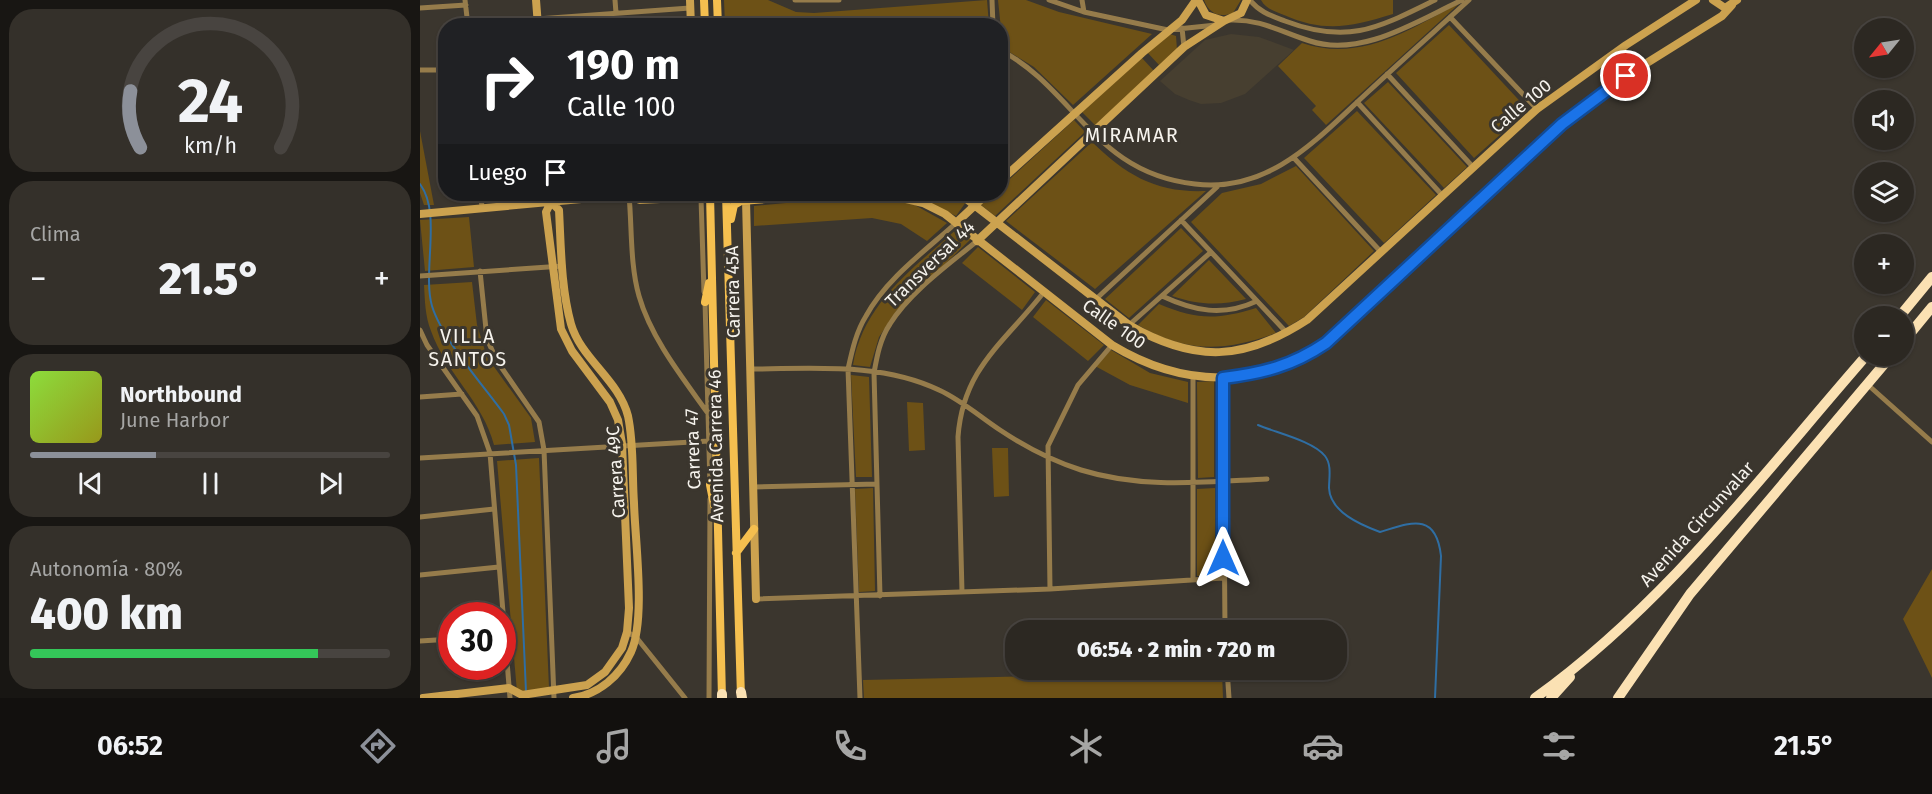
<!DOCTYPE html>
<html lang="es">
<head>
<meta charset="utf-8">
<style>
  :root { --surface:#2c2822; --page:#34302a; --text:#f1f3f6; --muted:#a6a6a5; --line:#484440; --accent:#8c9099 }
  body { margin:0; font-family:"Fira Sans",sans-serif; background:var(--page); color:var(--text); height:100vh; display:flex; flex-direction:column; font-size:22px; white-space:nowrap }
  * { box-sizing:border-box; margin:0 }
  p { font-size:20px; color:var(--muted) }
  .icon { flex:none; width:33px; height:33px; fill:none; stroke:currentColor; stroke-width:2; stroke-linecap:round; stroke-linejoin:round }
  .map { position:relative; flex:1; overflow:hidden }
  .details { display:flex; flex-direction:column; gap:9px; padding:9px; background:#181613; width:420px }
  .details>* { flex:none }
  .top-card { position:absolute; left:18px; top:18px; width:570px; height:183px; border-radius:24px; box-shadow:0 2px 4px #0004,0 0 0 2px var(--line); background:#202124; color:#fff; overflow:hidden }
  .needle { width:39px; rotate:240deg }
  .controls { position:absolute; left:1434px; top:18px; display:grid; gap:12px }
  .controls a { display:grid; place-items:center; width:60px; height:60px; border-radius:50%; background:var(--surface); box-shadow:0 2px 4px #0004,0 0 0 2px var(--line); font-size:30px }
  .speed { position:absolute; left:18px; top:602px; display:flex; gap:12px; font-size:30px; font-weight:700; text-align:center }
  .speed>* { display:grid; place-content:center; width:78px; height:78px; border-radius:50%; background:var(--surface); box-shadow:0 2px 4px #0004,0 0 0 2px var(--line); line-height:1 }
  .speed .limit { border:9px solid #d22; background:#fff; color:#111 }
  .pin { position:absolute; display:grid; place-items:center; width:51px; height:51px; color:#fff; margin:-26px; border:3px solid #fff; border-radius:50%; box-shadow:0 2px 6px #0007 }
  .me { position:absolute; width:66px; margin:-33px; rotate:0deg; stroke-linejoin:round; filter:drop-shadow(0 0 4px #0008) }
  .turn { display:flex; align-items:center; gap:21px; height:126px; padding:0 30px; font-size:27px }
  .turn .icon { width:78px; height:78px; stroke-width:2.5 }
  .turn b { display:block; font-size:42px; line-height:51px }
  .then { display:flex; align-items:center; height:57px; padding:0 30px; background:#0003; gap:12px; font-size:22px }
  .big { font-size:45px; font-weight:800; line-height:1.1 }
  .details .widget { flex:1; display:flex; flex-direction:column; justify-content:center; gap:9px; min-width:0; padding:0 21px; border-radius:24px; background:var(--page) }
  .details .dial { align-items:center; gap:0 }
  .dial svg { height:156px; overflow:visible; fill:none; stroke:var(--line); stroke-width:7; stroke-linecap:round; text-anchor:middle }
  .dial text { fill:var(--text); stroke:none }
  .song { display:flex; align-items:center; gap:18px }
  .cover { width:72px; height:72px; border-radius:9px; background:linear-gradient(135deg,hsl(90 70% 55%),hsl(60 70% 35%)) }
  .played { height:6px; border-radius:3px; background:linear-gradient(90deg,var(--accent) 35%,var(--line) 35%) }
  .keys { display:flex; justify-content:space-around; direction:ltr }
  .heat { display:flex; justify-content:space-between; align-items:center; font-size:33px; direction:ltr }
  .charge { height:9px; border-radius:4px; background:linear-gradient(90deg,#34c759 80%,var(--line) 0) }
  .trip { position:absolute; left:585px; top:620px; width:342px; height:60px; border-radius:24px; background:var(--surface); box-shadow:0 2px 4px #0004,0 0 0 2px var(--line); font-weight:800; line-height:60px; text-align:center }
  .dock { display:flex; height:96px; justify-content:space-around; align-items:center; background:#12100e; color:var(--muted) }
  .dock .icon { width:42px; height:42px }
  .dock .selected { color:var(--accent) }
  .dock b { font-size:27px; color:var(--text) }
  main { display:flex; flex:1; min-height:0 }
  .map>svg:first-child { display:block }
</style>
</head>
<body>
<main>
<section class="details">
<div class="widget dial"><svg viewBox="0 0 100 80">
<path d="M14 69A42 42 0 1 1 86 69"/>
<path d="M14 69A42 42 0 0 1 9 40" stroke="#8c9099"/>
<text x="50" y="56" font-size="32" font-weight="700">24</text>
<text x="50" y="72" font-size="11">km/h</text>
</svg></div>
<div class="widget"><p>Clima</p>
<div class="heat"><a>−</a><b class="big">21.5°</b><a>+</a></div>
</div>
<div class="widget">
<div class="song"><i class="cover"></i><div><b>Northbound</b><p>June Harbor</p></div></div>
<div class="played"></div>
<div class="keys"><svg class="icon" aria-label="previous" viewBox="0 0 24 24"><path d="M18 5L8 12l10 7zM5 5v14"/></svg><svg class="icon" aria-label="pause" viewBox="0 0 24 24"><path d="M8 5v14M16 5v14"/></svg><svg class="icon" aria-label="next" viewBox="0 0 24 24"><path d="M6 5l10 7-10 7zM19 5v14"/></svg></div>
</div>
<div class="widget"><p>Autonomía · 80%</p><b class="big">400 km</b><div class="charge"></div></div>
</section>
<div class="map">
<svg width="1512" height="698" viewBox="0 0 1512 698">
  <rect width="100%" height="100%" fill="#3b362e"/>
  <path fill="#473f30" d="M811,34L839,37L874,50L825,94L801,103L781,104L769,100L755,94L740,81L785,40Z"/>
  <path fill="#6d5116" d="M304,0H348L376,12L394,13L567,0L569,25H305Z
    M578,0H606L639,12L732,34L653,105L614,67L583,48Z
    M784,0H821L813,13C800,18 789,14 784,0Z
    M841,0H973V14C931,27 905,33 864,15C854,11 846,9 841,0Z
    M1041,2L906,125L892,110L896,106L858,66L882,43C941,63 991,29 1041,2Z
    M1029,25L1108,110L1054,158L976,73Z
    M750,34L756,36L757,50L739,65L726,51Z
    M722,58L734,71L675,125L662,112Z
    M968,82L1047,167L1024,188L944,103Z
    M937,111L1016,195L964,243L884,158Z
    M654,120L665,132L575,216L561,205L573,194H580L581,187Z
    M0,131L14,205H4L0,193Z
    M672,142C707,176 737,193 786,191L675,289L586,221Z
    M876,166L954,251L884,317L869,326L771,222L802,193L841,184Z
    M482,194H533L546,202L536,216L504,200Z
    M454,198L493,204L527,223L507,241L481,224L452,218L334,226V206L408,199Z
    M49,217L54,267L5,271L0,220Z
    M538,228L551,239L477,310L459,337L450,367L433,365C443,303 494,268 538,228Z
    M761,228L783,251L709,318L685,299Z
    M558,247L615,292L602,310L542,263Z
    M789,260L826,299C799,306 779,305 752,296Z
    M52,282L57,325L67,357L111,418L115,442L74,445C63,402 26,373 11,331C5,316 5,301 4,285Z
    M626,300L684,345L668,361L613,317Z
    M739,304C777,320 797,320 836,308L856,333C805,352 765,353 718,325Z
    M691,350L730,373L768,382V403L710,385L675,366Z
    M431,375L449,377L452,477H436Z
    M794,381V477L778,478L777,382Z
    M487,402L503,403L505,450L489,451Z
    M572,448H588L589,496L574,497Z
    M119,458L129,688L97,692L77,461Z
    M453,488L455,591L439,592L435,489Z
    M795,488V576H777V489Z
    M1512,569V678L1483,619Z
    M802,672L803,698H444L443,680Z"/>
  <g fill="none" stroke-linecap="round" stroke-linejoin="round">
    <path stroke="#2f6ea3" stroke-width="2" d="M0,184C22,213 2,271 12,306C22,339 63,385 84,414L89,425L96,465L106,692
      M838,425C857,433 893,441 905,456C912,465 909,478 909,488C910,512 941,525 960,532C990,523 1016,511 1021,556L1015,698"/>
    <path stroke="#967c4b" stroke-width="5" d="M45,0L48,26
      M195,0L197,26
      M375,0H419
      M572,0L573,26
      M629,0L664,12L748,30L796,25
      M662,0L664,12
      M830,0C839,12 852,16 865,21C928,45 958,28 1015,0
      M0,8L46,5
      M1030,17L1117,109
      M117,19L270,8
      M810,20C841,19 861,32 890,41C941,58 997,21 1042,0
      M762,28L764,47
      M580,50C630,75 658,127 703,158C725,173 748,181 775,184C850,193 897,139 948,92C981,61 1015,31 1049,0
      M0,70H26
      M967,74L1053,167
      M937,102L1022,195
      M874,158L961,252
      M61,194L62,209
      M209,195C212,227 210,265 219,296C231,338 262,377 287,412
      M281,198L284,292
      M761,220L867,333
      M60,271L67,339L77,361L119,422L124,450L134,698
      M0,276L143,266
      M742,296C774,311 803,317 837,301
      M676,299L797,187
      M285,301L290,486
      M709,325L791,252
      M0,330L7,345L57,416L70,453L90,698
      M330,369C392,369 461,362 519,390C541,400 559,416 580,430C604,446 633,461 661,470C722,489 784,482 847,479
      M773,377V579
      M803,378L805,630
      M1447,384L1512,442
      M0,397L42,394
      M0,458L289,441
      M333,487L457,484
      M0,517L74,509
      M0,575L79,567
      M630,589L628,446L658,385L692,345
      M542,592L538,437C543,368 584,343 624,292
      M460,596L454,373C457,356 460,339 470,324C490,292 528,265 557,241
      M336,599L630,589L803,578
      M207,632L216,637L265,698
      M0,641L32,639
      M807,669L809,698
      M289,698L290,499
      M440,698L428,369C432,351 436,332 446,316C466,279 505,251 536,223"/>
    <path stroke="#cca24f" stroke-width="8" d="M116,0L118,26
      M270,0L271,26
      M778,0L786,15L804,21L821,13L827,0
      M1293,0L1305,8L1317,0
      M580,181L722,53L762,20L776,0
      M465,194L503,203L525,214L692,345C763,388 837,389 906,343L1141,124L1206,76L1302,16L1312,5
      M540,194L709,325C775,363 824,361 887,320L1117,109L1206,45L1276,0
      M378,195L426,194
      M209,196L220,200L341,194
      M326,200L336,599
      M131,202L139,210C141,247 141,288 151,324C161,359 199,380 208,416C214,444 212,475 214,503C215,541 226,619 211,652C200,676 179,694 153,698
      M0,214L216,194
      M536,223L567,194
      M557,241L764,47L804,21
      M3,698L89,688L102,695L167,685L185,672L202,648L207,632L209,608L202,444L198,420L190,402L152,351L141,329L126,212L131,202V194"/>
    <path stroke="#f5bf4f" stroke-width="8" d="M284,0L285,26
      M297,0L298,26
      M290,194L302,698
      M306,194L321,697
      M311,219L314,205L321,201L384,196
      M285,302L289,283
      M290,485L294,505
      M316,553L334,529"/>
    <path stroke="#fbe1b3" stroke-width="10" d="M1480,316L1512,277
      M1484,341L1512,307
      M321,692L322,698
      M302,698V694
      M1115,698C1245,605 1342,475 1446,356
      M1131,698L1150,677
      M1198,698L1270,594L1471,356"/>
  </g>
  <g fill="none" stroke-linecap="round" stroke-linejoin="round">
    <defs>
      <path id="route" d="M803,558V378C843,373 872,366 906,343L1142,124L1206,76"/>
    </defs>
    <use href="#route" stroke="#114b97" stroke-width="15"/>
    <use href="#route" stroke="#1a73e8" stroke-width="10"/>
  </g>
  <g text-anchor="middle" stroke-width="6" stroke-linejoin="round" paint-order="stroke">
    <g font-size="18" fill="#f6f3ed" stroke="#3b362e">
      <text transform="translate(1101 106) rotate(-40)" y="6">Calle 100</text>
      <text transform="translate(510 264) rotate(-44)" y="6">Transversal 44</text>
      <text transform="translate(313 292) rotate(-91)" y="6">Carrera 45A</text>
      <text transform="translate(694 324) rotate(35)" y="6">Calle 100</text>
      <text transform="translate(296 446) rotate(-91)" y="6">Avenida Carrera 46</text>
      <text transform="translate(273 449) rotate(-92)" y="6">Carrera 47</text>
      <text transform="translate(196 472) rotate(-94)" y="6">Carrera 49C</text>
      <text transform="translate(1277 524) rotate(-48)" y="6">Avenida Circunvalar</text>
    </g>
    <g font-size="20" letter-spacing="1.5" fill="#f6f3ed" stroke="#3b362e">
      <text x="712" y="142">MIRAMAR</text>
      <text x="48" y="343">VILLA<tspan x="48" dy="23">SANTOS</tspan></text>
    </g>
  </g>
</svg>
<div class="controls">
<a><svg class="needle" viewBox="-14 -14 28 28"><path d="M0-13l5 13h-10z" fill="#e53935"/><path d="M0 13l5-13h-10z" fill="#a6a6a5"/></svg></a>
<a><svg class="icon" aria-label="sound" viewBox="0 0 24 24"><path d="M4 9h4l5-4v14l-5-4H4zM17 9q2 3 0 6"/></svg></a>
<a><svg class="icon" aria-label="layers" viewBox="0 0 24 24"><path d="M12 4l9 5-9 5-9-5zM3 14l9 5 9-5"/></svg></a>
<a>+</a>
<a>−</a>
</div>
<div class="speed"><div class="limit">30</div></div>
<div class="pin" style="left:1206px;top:76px;background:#d93025"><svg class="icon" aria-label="arrive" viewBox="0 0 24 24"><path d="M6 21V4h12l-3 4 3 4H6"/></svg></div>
<svg class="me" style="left:803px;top:558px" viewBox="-20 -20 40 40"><path d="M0-17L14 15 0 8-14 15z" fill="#1a73e8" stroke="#fff" stroke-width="4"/></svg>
<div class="trip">06:54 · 2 min · 720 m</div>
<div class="top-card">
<div class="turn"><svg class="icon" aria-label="right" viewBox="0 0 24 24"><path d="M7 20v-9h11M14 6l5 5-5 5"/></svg><div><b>190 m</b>Calle 100</div></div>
<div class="then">Luego<svg class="icon" aria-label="arrive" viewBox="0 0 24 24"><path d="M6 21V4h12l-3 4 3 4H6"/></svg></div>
</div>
</div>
</main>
<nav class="dock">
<b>06:52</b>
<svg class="icon selected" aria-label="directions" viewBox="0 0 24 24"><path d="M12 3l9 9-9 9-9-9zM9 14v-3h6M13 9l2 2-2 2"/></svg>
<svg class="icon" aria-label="music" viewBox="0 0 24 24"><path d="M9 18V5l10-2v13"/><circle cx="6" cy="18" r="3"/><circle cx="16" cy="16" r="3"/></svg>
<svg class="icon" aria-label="phone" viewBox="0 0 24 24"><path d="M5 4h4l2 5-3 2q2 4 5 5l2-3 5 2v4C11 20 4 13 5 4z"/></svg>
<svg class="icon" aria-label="climate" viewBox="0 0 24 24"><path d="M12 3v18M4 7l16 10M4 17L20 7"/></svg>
<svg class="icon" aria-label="car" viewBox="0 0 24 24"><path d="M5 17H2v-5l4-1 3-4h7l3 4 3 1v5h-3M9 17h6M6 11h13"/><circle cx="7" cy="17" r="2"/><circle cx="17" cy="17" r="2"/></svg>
<svg class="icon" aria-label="filters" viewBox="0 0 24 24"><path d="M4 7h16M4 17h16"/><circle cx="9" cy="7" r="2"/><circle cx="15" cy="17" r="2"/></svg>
<b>21.5°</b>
</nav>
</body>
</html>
